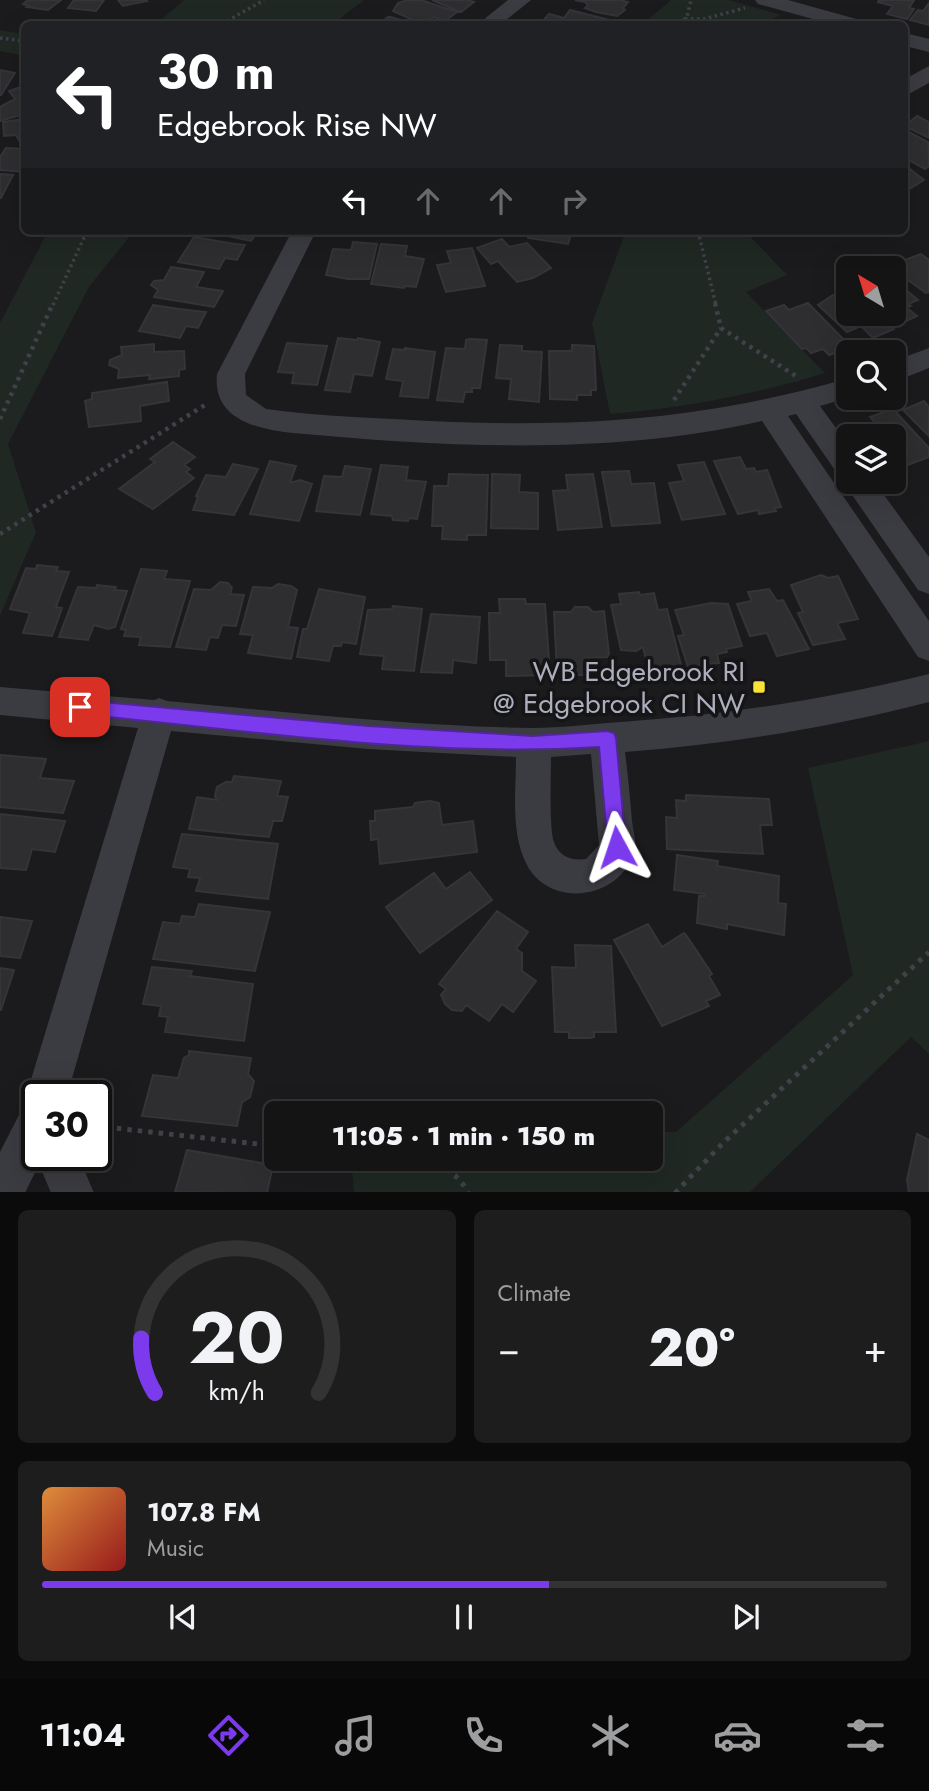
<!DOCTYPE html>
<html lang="en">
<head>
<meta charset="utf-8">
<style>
  :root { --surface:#141415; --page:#1d1d1e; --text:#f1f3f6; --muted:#9d9ea0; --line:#333334; --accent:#7c3aed }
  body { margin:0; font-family:Jost,sans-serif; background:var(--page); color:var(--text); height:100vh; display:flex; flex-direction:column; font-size:26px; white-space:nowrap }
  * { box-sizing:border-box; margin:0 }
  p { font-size:23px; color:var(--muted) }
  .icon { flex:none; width:38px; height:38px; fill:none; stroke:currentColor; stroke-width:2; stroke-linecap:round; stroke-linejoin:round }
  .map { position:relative; height:1192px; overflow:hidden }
  .side { display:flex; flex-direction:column; gap:18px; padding:18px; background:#0b0b0c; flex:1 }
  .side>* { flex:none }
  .top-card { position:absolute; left:21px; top:21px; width:887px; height:214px; border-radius:10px; box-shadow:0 7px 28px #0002,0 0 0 2px var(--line); background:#202124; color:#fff; overflow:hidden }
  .needle { width:46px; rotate:322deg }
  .tools { position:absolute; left:836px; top:256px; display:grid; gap:14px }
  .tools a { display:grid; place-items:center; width:70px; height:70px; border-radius:10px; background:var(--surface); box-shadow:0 7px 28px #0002,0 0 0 2px var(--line); font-size:35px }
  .speed { position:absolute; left:21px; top:1080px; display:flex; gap:14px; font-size:35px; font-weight:700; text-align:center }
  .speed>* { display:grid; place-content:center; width:91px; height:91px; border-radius:50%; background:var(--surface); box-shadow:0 7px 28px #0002,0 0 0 2px var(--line); line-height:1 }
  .speed .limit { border:4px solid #111; border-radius:10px; background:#fff; color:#111 }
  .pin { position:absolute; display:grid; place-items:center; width:60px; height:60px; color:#fff; margin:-30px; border-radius:14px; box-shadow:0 4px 10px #0006 }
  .me { position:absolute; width:77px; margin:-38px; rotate:355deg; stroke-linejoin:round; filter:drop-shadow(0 0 5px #0008) }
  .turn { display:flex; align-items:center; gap:24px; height:147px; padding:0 21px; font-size:32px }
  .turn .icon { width:91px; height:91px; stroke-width:2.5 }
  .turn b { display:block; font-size:49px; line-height:60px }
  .lanes { display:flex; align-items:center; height:66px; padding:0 21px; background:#0003; justify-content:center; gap:35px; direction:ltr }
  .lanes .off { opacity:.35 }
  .big { font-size:52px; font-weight:800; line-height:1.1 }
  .side .card { flex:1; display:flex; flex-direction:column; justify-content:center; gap:10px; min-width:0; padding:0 24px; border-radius:10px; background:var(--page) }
  .side .dial { align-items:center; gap:0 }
  .dial svg { height:182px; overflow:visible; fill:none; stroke:var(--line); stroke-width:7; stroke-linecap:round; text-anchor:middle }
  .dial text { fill:var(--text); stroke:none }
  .song { display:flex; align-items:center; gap:21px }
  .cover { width:84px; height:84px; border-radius:10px; background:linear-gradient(135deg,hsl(30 70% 55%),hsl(0 70% 35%)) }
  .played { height:7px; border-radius:4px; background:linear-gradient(90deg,var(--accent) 60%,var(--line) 60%) }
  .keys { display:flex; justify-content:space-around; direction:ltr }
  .heat { display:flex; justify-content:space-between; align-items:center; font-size:38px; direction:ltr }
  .side .tiles { flex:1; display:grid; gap:18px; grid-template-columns:1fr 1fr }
  .card:last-child { grid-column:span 2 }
  .trip { position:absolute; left:264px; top:1101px; width:399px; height:70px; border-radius:10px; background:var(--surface); box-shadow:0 7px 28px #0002,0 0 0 2px var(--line); font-weight:800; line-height:70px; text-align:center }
  .dock { display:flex; height:112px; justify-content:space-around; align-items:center; background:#080808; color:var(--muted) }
  .dock .icon { width:49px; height:49px }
  .dock .on { color:var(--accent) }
  .dock b { font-size:32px; color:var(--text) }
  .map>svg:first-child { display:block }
</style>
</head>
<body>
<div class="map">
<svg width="929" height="1193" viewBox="0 0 929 1193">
  <rect width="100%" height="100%" fill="#1b1a1c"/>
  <path fill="#1f2823" d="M184,0H364L333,24H156Z
    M671,0H729L781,15L761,24H643Z
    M0,30L24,34V56L0,51Z
    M48,231H134L89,287L8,444L36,532L0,616V323Z
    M626,231H745L787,275L746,292L825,373C754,395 683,408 610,414L592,323Z
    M929,741V1054L911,1037L750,1192H354L351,1159L651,1158V1131L676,1132L853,975L808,768Z"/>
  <path fill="#2e2d30" stroke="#353438" stroke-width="2" d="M28,0H61L48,10L27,7L29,6L23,4Z
    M74,0H104L96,11L68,8Z
    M118,0H146L147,1L123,6Z
    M408,0H421L457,12L445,21L434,17L422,24L393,11L398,3Z
    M432,0H467L474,2L461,12Z
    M575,0H620L628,2L623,8L625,10L617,16L596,12L585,8L588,5L585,2Z
    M879,0H914L909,8L914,9L907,19L887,14L893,6L878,2Z
    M929,3V25L910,20L918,10L923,11Z
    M570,10L606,19L602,24L541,23L549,14L564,18Z
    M388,17H391L414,24H379Z
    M0,70L15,73L1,95H0Z
    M24,86V114L0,121V107L15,99L9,91Z
    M917,116L929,122V138L905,126Z
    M24,119V143L20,142L16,135L4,136L3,122Z
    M905,130L928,142L929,166L925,169L905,158Z
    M6,148L24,149V172L0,170V157Z
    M905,165L915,173L924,180L911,188H905Z
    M0,174L13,175L1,198H0Z
    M204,231H258L251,241Z
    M528,231H572L568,244L528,238Z
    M194,237L229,243L245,245L237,260L225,258L219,269L178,262Z
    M502,239L509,247L527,243L551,268L533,278L517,282L498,261L491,264L477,248Z
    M353,242L377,244L369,279H348L326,275L333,249L351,250Z
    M381,244L407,246L405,256L424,259L416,287L405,286L404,288L371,284Z
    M472,248L485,286L446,292L437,265L451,263L447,251Z
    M921,254L929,260V292L926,293L894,270L900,266L897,263Z
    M171,267L204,272L196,287L223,291L214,307L154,297L158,290L151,285L154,281L164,280Z
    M894,280L918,300L908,304L911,306L907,308L917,316L897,325L885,313H894Z
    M849,293V313H877L894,329L873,338L861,326L847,332L818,305L833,295L840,297Z
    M808,303L851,347L829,355L823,349L811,353L806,348L802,349L766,311L784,305L789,310Z
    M153,305L179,309L206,312L198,328L186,326L180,338L139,331Z
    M338,338L357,340L358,338L380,342L372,376L354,374L350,392L325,390Z
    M470,339L487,340L480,388H472V392H465L463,402L437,400L446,348L465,349L466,340Z
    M287,343L327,346L317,385L292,383L294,373L278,372Z
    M154,344V352L184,351L185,369L179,370V376L149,379L150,375L118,378L119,369L109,365L110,360L122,355L121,347Z
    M500,345L522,346V351L542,352L539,402L509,399L511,379L496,378Z
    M572,345L594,346L596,390H591V395H577V400L550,399L549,351H572Z
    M405,348L435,352L428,398L400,396L403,381L386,379L393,349L405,350Z
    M167,382L169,401L140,406L141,421L89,427L85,401L92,399V393Z
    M924,401L929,407V436L903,410Z
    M893,409L929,448V457L897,469L894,466V436H877L884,433L870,417Z
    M173,442L195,457L184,465L190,469L186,472L194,478L153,509L119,489L155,462L150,459Z
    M740,457L746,469L754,468L756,472L767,470L781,507L774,508L776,511L759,514L758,510L738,514L714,461Z
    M270,461L296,466L290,483L300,480L312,484L299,521L250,514Z
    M704,462L725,514L682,520L669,483L684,481L678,465Z
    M233,464L258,469L234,515L193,510L198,497L196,496L206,475L226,477Z
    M381,465L408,467L406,480L426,482L417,519L409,518L408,521L393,520L392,516L371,514Z
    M345,466L371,469L360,515L316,511L324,476L342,477Z
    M629,471L631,484L654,483L660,523L612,526L602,472Z
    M449,474L488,475L486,535H467V540L442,539L443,526H432L434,486H448Z
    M492,474L520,475L519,492L538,493V529L491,528Z
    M593,474L602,527L558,530L553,491L568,490L566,475Z
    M37,565L58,567L56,571L69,572L56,607L62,608L52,636L23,633L30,613L10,609L26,568L36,569Z
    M141,569L167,571L164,579L190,581L170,647L139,645L141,637L124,636L126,630L121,629Z
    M821,575L828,578L838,576L858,619L837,623L845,639L813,645L798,613L803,612L791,585Z
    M220,582L228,583L232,588L230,594L244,595L236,626L222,625L218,638L210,637L206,650L176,647L194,589L211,590Z
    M278,584L291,586L297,590L288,627L298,628L291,659L248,653L253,635L240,634L253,587L272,588Z
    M97,585L116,587L114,590L127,591L115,627L108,629L94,625L88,640L59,637L78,587L96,588Z
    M319,589L365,597L356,644L342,642L341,646H333L329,661L297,657L303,629H307Z
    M769,589L777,601L783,600L809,649L777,656L767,633L750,636L737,604L752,601L748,592Z
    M639,592L640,595L654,593L658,610L667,609L682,669L649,672L643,647L636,651L621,650L611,605L621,604L619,594Z
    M499,599H525L526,604H545L550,675L506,676V660H490L489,613H500Z
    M711,603L728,604L742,646L726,649L727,652L717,654L719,663L688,667L678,636L684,635L675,610Z
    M393,606L422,609L414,671L382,669L384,656L360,654L368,610L392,609Z
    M575,607H588L593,612L604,611L609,654L607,657L587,658L589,675H557L554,612H571Z
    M431,614L480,617L476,663L453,660L452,673L421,672Z
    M0,755L46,759L40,778L74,781L63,813L0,807Z
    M234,776L281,781L277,796L288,797L282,821H273L269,837L189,829L197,797L217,800L215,796L217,787L226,782H232Z
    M686,795L769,799L772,825H760L763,854L667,849L666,817L677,818L676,800L686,801Z
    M430,801L439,803L442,825L473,821L477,852L380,864L378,839L371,840L370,821H375V811L413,807L415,803Z
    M0,814L65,821L55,852L32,849L26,870L0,868Z
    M182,834L278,844L268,899L196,891L200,878L188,877L190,869L173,867Z
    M677,855L718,861L717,866L779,876L778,903L786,904L784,935L727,924V929L697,923L699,896H705V894L674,890Z
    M470,872L492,900L420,953L386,907L434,873L446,889Z
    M199,904L270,912L255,971L153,959L163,922L180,924L182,916L195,917Z
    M497,911L528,932L516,949L522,953V971L536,981L513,1012L502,1004L489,1021L466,1005L462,1011L452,1010L445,1004L441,995L446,989L439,984Z
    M0,917L32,921L20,958L0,956Z
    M648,924L662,947L684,933L686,935L712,974L709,976L720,995L706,1001L709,1006L662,1026L614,940Z
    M575,945L611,946L616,1032H594V1037L590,1038H569V1032H555L552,967L576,968Z
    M152,967L192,971L190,976L253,984L244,1041L165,1032L168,1017L159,1016L161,1006L143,1004Z
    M0,968L14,970L1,1010H0Z
    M189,1051L251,1058L248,1074L254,1081L250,1097L242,1102L237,1126L142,1116L153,1075L178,1078L184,1058L189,1055Z
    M917,1134L929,1140V1193H909L907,1180Z
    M187,1150L273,1165L267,1193L175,1192Z"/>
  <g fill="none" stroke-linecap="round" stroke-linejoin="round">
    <path stroke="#414149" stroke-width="3.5" stroke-dasharray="2.5 3.5" stroke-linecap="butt" d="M685,19H704L745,8
      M222,24L264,0
      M679,24L687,17L691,0
      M0,38L24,41
      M698,231L716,305
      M53,305L87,231"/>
    <path stroke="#414149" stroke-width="4.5" stroke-dasharray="3.5 5" stroke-linecap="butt" d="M715,303L721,328L799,378
      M674,400L721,328
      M0,419L53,303
      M0,534L208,403"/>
    <path stroke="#414149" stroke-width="5" stroke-dasharray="4.5 6" stroke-linecap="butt" d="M96,1126L276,1146
      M395,1158C424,1162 453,1162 468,1193
      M675,1193L723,1143L929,952"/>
    <path fill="#3b3b42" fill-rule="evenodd" d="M508,0H531L501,24H478Z
      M755,0H788L860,20L863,24H831L758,4Z
      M905,33L929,39V52L905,46Z
      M929,66V83L905,96V79Z
      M292,231H316L245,374L246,395L266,409C309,415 351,417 394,419C557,429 691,424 849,378V397H851L820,406L849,446V481H874L929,557V594L918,590L848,489L843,481L845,478L839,476L796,414L788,416L929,621V661L918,657L762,421C608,456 448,447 292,433C257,429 212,419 217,374Z
      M929,348V368L894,382V361Z
      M929,674V702C828,728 729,744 625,752C628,775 630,798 632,821C633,829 636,840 635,847C626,897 554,911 528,867C510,835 516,793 516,757L368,749L171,731L67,1096H37V1155H78L94,1193H51L39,1164L25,1193H0V1152L22,1109L30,1106L26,1096L138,728L0,715V687L154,700L159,698L167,701C288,712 410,726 531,728C561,728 591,724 621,722C726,715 827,699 929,674ZM591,754L599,845L586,859C572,861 559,857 554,842C549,829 551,774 551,757Z"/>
  </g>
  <path fill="#7c3aed" stroke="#51269a" stroke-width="2" d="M80,700L368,726L533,736L607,731L614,733L616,738L626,847L624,853L617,856L611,853L608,847L599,747C427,758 251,731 80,714L74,712L71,707L74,702Z"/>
  <rect fill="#f8e237" stroke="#151517" stroke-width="2.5" x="752" y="680" width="14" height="14" rx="3.5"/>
  <g text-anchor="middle" stroke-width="7" stroke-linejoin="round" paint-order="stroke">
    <g font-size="28" fill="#acaebc" stroke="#151517" text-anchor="end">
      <text x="745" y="681">WB Edgebrook RI<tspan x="745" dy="32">@ Edgebrook CI NW</tspan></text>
    </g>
  </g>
</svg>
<div class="tools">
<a><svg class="needle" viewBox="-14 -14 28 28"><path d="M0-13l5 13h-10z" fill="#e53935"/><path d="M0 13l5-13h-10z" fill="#9d9ea0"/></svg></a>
<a><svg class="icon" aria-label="search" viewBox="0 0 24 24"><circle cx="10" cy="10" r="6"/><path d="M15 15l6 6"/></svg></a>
<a><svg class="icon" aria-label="layers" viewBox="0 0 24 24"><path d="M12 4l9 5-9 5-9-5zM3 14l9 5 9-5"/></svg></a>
</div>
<div class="speed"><div class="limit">30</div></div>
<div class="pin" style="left:80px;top:707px;background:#d93025"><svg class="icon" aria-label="arrive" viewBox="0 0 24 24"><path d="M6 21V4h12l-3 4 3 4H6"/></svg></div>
<svg class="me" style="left:617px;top:847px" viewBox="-20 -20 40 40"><path d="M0-17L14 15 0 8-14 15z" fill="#7c3aed" stroke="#fff" stroke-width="4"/></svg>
<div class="trip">11:05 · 1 min · 150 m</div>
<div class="top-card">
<div class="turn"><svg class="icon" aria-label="left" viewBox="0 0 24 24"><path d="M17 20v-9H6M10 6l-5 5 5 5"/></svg><div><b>30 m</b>Edgebrook Rise NW</div></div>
<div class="lanes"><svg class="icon" aria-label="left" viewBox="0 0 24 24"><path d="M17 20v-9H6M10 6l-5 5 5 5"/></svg><svg class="icon off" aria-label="ahead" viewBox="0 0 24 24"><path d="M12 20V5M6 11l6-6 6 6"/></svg><svg class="icon off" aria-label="ahead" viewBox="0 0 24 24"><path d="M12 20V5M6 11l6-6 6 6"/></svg><svg class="icon off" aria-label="right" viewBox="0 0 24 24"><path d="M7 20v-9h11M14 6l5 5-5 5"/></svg></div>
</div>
</div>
<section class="side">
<div class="tiles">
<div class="card dial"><svg viewBox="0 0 100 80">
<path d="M14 69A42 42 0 1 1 86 69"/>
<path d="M14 69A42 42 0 0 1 8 45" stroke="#7c3aed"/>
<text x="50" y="56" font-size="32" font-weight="700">20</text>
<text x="50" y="72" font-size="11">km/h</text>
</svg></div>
<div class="card"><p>Climate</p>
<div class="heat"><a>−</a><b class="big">20°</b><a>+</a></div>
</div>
<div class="card">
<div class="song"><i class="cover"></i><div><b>107.8 FM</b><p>Music</p></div></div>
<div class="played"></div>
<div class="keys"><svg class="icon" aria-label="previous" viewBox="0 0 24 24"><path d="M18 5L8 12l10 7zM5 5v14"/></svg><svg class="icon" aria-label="pause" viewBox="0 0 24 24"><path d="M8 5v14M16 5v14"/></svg><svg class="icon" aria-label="next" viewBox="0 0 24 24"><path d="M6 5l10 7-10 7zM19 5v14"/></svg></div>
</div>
</div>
</section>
<nav class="dock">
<b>11:04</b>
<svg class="icon on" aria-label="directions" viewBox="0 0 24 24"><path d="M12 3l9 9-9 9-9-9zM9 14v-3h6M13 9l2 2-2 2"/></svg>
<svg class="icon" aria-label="music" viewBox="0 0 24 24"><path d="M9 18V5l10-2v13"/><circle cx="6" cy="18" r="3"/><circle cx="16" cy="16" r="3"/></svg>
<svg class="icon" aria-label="phone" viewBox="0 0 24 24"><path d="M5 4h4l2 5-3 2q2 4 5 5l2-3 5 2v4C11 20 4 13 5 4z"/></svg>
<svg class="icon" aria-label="climate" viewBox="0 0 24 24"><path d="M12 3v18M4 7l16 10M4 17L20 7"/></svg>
<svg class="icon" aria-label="car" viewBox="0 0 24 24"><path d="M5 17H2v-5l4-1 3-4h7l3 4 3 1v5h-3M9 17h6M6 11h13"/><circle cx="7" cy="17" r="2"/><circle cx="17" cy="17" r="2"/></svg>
<svg class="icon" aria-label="filters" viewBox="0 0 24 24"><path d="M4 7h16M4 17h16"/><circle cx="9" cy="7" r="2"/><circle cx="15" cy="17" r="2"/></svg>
</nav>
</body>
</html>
